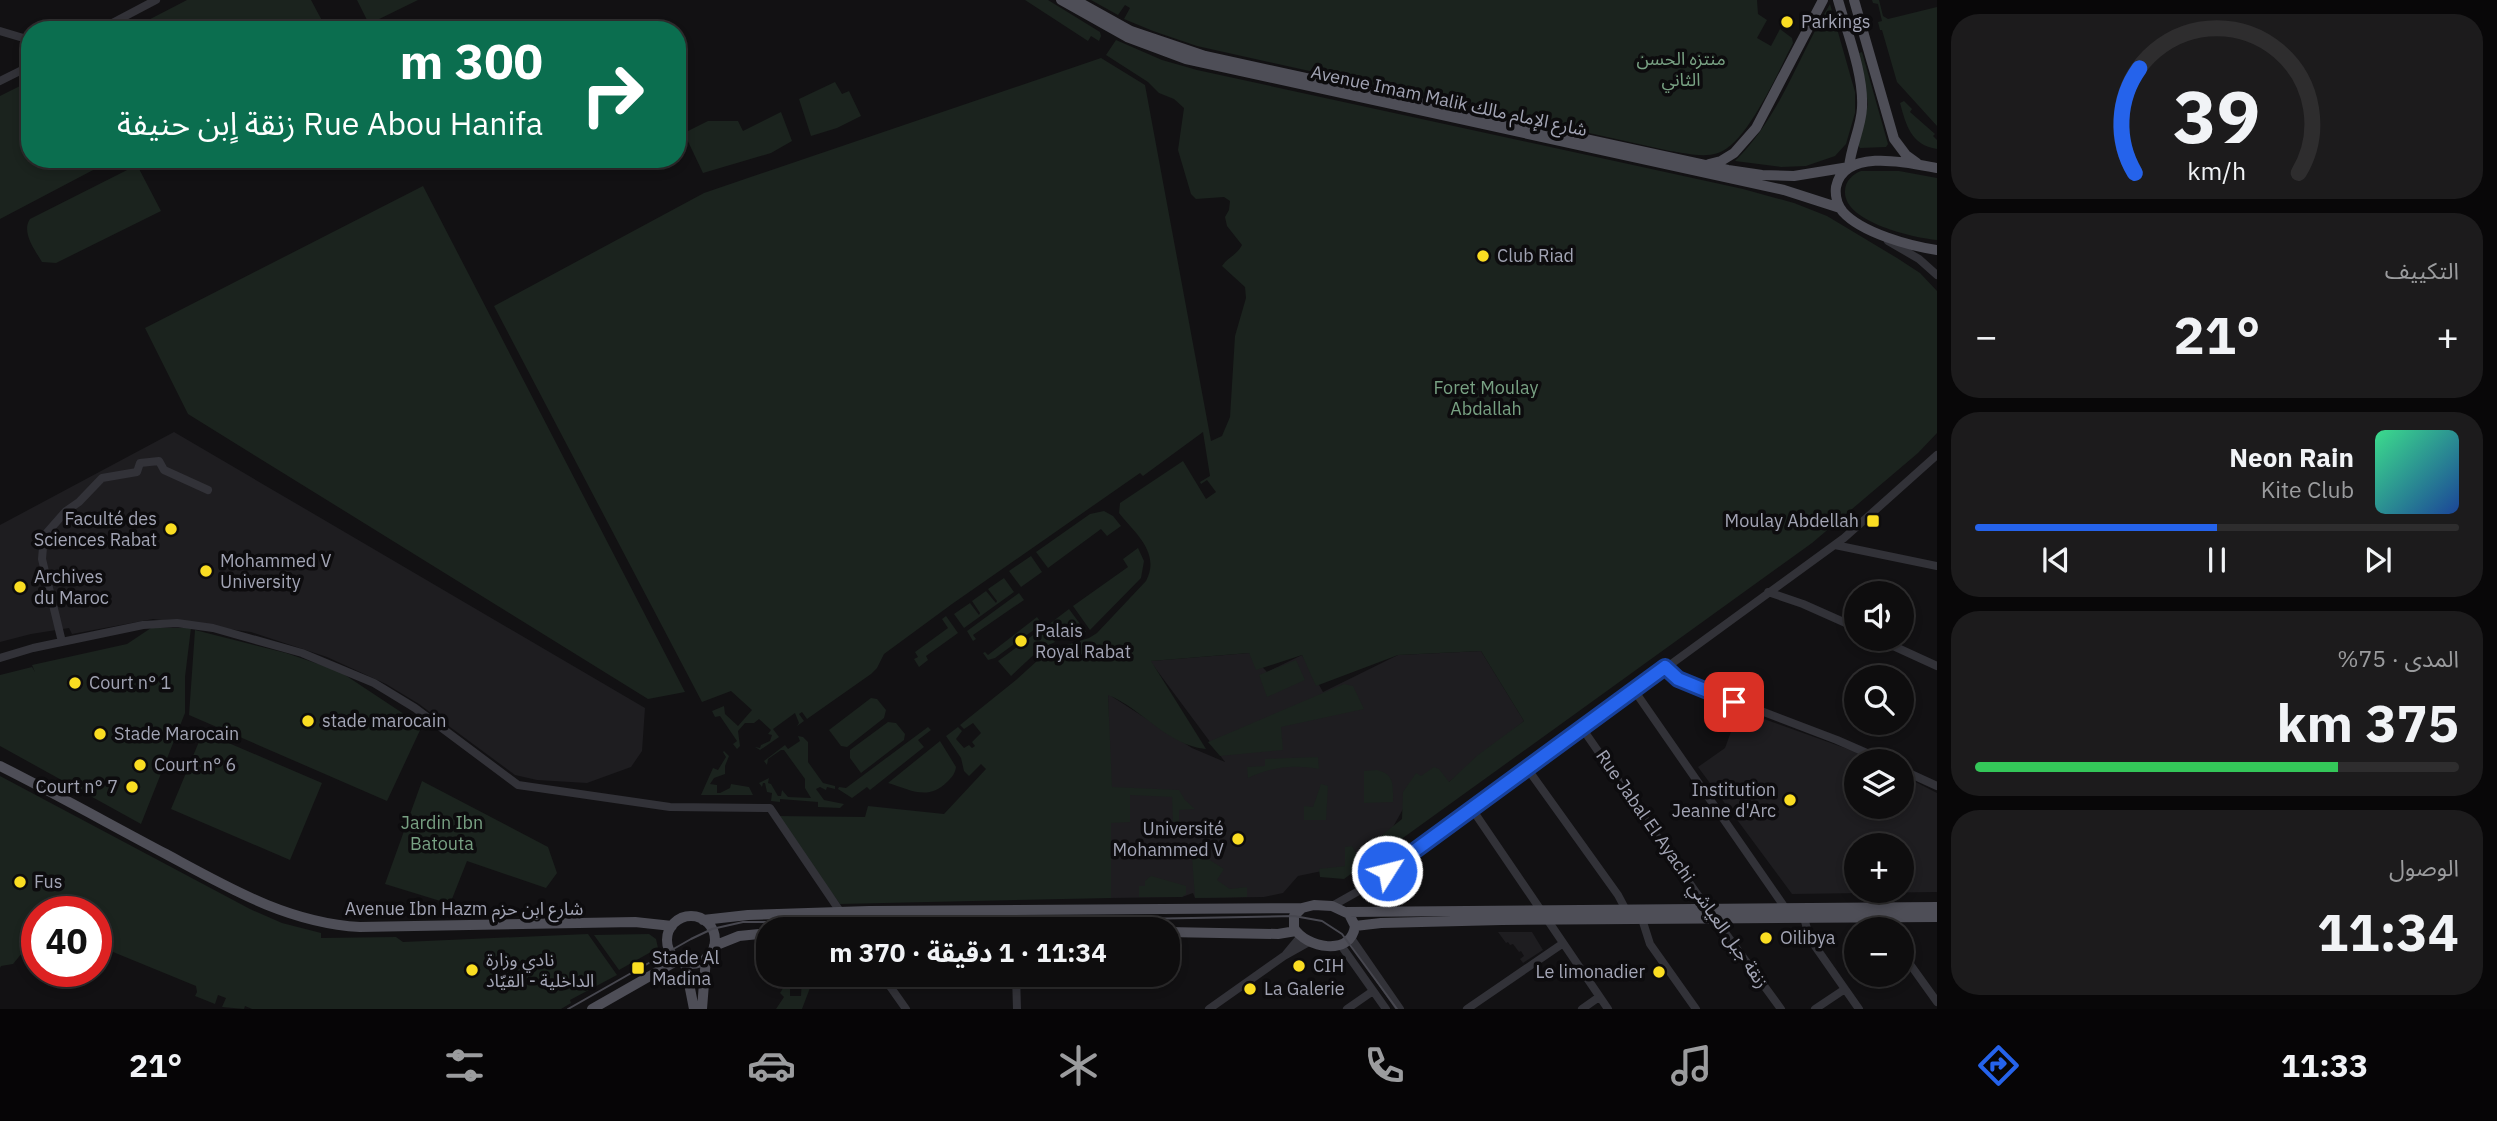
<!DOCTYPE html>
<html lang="ar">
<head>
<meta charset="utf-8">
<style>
  :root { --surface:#0e0d0e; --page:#1c1b1c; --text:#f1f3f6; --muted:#9b9c9e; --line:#2e2d2e; --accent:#2563eb }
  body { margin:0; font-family:"IBM Plex Sans","Noto Sans Arabic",sans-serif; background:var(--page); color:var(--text); direction:rtl; height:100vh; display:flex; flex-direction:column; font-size:26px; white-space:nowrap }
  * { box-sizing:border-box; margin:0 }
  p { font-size:23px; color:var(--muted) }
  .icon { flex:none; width:38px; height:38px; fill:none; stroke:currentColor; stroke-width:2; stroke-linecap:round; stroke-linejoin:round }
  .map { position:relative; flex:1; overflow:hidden; direction:ltr }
  .side { display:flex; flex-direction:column; gap:14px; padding:14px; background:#080708; width:560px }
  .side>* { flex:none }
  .banner { position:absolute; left:21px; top:21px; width:665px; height:147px; border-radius:28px; box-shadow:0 4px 10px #0003,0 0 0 2px var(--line); direction:rtl; background:#0b6e4f; color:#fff; overflow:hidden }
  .tools { position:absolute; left:1844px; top:581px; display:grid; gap:14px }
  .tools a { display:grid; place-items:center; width:70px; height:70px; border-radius:50%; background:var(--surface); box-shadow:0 4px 10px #0003,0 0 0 2px var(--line); font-size:35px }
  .speed { position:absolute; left:21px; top:896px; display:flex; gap:14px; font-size:35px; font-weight:700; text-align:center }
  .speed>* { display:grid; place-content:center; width:91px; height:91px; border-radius:50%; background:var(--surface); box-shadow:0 4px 10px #0003,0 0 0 2px var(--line); line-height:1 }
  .speed .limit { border:10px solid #d22; background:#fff; color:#111 }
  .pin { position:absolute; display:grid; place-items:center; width:60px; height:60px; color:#fff; margin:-30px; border-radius:14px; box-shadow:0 4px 10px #0006 }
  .me { position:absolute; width:77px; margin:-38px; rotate:54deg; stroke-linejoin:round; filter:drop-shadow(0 0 5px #0008) }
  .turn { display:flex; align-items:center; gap:24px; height:147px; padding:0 28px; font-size:32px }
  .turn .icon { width:91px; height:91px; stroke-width:2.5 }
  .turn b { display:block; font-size:49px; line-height:60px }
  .big { font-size:52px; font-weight:700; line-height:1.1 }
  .side .tile { flex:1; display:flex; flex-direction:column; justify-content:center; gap:10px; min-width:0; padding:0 24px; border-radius:28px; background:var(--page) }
  .side .dial { align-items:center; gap:0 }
  .dial svg { height:182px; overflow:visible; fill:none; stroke:var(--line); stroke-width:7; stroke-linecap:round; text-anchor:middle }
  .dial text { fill:var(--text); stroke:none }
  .song { display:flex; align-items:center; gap:21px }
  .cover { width:84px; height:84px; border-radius:10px; background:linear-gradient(135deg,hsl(150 70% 55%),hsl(220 70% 35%)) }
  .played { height:7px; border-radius:4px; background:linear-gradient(90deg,var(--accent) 50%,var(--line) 50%) }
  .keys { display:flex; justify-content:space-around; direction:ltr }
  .heat { display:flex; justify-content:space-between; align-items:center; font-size:38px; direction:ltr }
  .charge { height:10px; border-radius:5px; background:linear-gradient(90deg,#34c759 75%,var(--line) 0) }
  .trip { position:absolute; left:756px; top:917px; width:424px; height:70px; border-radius:28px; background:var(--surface); box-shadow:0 4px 10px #0003,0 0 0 2px var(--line); font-weight:700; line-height:70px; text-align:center; direction:rtl }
  .tab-bar { display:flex; height:112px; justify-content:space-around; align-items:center; background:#060506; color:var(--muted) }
  .tab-bar .icon { width:49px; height:49px }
  .tab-bar .on { color:var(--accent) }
  .tab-bar b { font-size:32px; color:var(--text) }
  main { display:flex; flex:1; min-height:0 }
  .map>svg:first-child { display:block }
</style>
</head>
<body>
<main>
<section class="side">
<div class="tile dial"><svg viewBox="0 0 100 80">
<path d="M14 69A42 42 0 1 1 86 69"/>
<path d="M14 69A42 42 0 0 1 16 23" stroke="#2563eb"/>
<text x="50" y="56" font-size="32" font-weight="700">39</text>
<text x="50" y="72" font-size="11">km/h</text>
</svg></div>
<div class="tile"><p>التكييف</p>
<div class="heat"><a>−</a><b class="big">21°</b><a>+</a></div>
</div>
<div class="tile">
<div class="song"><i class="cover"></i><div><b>Neon Rain</b><p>Kite Club</p></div></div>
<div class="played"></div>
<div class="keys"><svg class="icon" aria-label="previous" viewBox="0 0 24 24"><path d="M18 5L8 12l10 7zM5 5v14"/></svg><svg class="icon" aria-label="pause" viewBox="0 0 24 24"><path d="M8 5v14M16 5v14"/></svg><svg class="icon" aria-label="next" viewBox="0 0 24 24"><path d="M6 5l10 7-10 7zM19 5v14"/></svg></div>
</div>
<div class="tile"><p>المدى · 75%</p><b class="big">375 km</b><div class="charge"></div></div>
<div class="tile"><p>الوصول</p><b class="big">11:34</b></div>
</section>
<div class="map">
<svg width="1937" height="1009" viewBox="0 0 1937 1009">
  <rect width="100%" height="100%" fill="#121113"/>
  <path fill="#1e1d20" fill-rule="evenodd" d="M174,432L645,708L642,751L631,767L587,783L537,780L515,775L419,704L386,684L327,657L251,632L153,619L72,634L69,628L31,634L0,642V525Z
    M1481,651L1524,721L1438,791L1403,792V809L1393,827L1359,860L1346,866L1298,876L1283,893L1264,897L1195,898L1193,893L1182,897L1111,898L1108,694L1192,748L1225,762L1150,661L1249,653L1267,672L1302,655L1323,692L1398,655Z
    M1739,710L1856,752L1874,761H1857V807H1902V775L1937,793V892L1792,894L1698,767L1725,748ZM1857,845H1902V891H1857Z
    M1498,932H1532L1543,950L1523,963L1520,959L1524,956L1521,951L1519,952L1513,944L1510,945L1508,942L1506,943Z"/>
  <path fill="#1b231e" d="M187,0H311L327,30H129Z
    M357,0H418L369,24Z
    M1025,0H1048L1100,32L1101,36L1099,41L1091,36L1088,41Z
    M1091,0H1757L1758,14L1767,20L1757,38L1771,46L1780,29L1792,38L1793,43C1779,70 1747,144 1718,153C1703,158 1685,153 1670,151L1197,46L1153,31L1124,19L1130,8L1125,5L1118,15Z
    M1872,0H1879L1883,16L1888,19L1937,7V126L1897,82L1882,30H1880L1878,22L1882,21L1878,4L1873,3Z
    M1830,4L1855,92V113L1846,144L1835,156L1806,166L1781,167L1735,161C1780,117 1798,57 1830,4Z
    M1116,40L1162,60L1197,70L1743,189L1794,203L1827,216L1897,258L1920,273L1937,291V433L1918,453L1812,543L1364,866L1359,860L1356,863L1359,868L1344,879L1320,877L1319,869L1345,866V847L1352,846L1357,855L1402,819L1403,792L1416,773L1421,776L1434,767L1439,769L1449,782L1478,755L1524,721L1481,651L1398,655L1316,686L1302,655L1256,670L1249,653L1151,661L1206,749C1166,745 1143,709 1108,695L1112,787L1179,790L1185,800L1195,809L1179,810V822H1173L1172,797L1130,795V822L1111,823V898L840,904L776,816L865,817L868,806L944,814L986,769L981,764L969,776L964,771L961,758L946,736L958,727L962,731L956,739L964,748L969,745L972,748L975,746L972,742L981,733L973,723L964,729L960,725L1016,680L1048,651L1089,638L1097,633L1146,581C1161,553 1135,533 1119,513L1120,503L1183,461L1206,499L1216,492L1207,480L1201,484L1200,482L1210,476L1203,432L1143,476L1140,473L952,604L884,654L877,668L871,674L807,719L802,712L799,714L804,721L797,726L799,723L795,713L773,729L779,737L760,750L755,747L760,748L761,745L770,741L772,735L768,734L771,730L759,719L754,723H745L738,731L740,746L737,749L733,744L737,741L720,716L715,717L712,711L724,706L725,714L738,726L752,710L731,691L702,702L494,306L704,193L1101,58L1145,85L1211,441L1222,436L1230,417L1235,336L1246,298L1245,287L1222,266C1228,257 1237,255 1242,245L1227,226L1225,217L1229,210L1230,201L1224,197L1196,199L1191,194L1178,150L1184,108L1174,99L1159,93L1148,82L1106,55Z
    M1862,52L1888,144L1886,147L1860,148L1858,145L1868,104L1859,53Z
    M30,81V159H114L0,219V96Z
    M835,82L842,94L849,91L861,116L837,128L811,136L799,99Z
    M1904,101L1912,109L1910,112L1935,134L1933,136L1937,140V149C1911,145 1906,125 1900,103Z
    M781,112L792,141L771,153L703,173L684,133L708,121H738L743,131Z
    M137,165L161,211L56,263L42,262C35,250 21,232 30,219Z
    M1861,171H1899L1937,178V240C1914,238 1843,222 1845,191C1845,181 1853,174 1861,171Z
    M423,186L685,692L648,699L188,414L145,328Z
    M1104,511L1113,516L1121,526L1107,536L1101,529L1048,568L1036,552L1090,514Z
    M1138,548L1144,561L1141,578L1090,630L1073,606L1128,567L1123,559Z
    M1031,556L1042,572L1021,587L1009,571Z
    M1004,578L1014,592L964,628L954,614L970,603L979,615L980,613L972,601L986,591L996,603L997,601L988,589Z
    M1019,593L1024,600L973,635L976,639L973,641L967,631Z
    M1069,609L1086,632L1059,640L1048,625Z
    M946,616L958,633L926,656L928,660L919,667L914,659L918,657L915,652L948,628L942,619Z
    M1037,617L1042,624L995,658L988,660L983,653L985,652L988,655Z
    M1044,627L1055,642L1040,649L1011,676L998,661Z
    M151,628H191L185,677V713L141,824L0,746V675L32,667L35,672L32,665L127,644Z
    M195,630L286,653L339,671L422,726L387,801L189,715Z
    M1296,660L1305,680L1267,697L1259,675Z
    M1344,684L1353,686L1364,709L1281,727L1283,750L1220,756L1208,742Z
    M871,698L877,699L886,710L884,718L847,747L841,746L829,730Z
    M888,722L896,723L905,734L904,740L861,773L850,758V750Z
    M928,727L931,730L918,740L924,747L870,790L867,787L852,798L838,789L839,787L846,788Z
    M203,732L322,783L290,860L171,809Z
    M798,736L803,737L808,742V762L823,783L835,786V789L827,787L826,790L820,787L816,789L824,800L844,804L840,808L818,807V802L780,799V802L771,801L772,793L767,792L765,783H763L762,787L759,783L769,778L768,783L771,784L778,796H781L782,790L788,797L811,798L805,788V779L784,750H781L768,759L767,765L764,761L785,745L788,749L800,741Z
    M940,741L956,767C955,774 952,777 947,782C928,801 911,790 888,783Z
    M724,751L729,756L725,766V774L714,778L710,784L717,785V793H720L730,788L731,784L749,787L753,795H701L713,768L718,770L726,757L723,752Z
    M1318,757L1319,769C1293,764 1272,767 1248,778L1247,767L1265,766V759Z
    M1377,770C1395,774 1393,786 1393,802L1364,803V771Z
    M0,776L250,909L282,923L321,933V938L396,937L403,942L588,934L617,975L570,1000L571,1003L561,1009H252L245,1006L244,1009L222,1007L226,998L218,995L215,1004L195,996L197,992L196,986L96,945V912H37V943L27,947L13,964L1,966L0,968Z
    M422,781L548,847L557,873L546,888L467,861L450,904L385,884Z
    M1321,784L1328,786L1326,820H1304V806L1313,807Z
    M1197,852L1224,869L1217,880L1230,889L1247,887V897L1195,898L1192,857Z
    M1151,876L1186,886V894L1182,897H1139V886H1145V881Z
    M649,934L656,939L658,948L619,970L594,935Z
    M773,975H790V996H801L802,977L813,980L802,1009H776L784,997L780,993L785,985Z"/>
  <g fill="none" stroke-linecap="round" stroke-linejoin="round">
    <path stroke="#323238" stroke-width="8" d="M99,30L156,0
      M0,31L30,40
      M0,81L30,66
      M1888,241L1919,259L1937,275
      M1835,545L1937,566
      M1768,592L1803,604L1857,628
      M1878,639L1937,666
      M62,642L42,559L44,536L66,511L79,502L102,478L137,472L140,463L159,461L164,470L208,490
      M0,658L33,648L143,625L177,623L213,628L302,653L374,683L415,708L518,785L670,807L770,808L852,929
      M1665,667L1678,679L1688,683L1837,740L1885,761
      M1634,690L1788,912
      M1582,728L1702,901L1781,1009
      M1527,768L1618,895L1627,912
      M1902,770L1937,786
      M1472,809L1608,1009
      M1332,906L1364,888L1844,538L1937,455
      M1883,912L1888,929
      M1804,918L1810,939L1859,1009
      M1642,919L1650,944L1696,1009
      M1351,938L1400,1009
      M1340,944L1386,1009
      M1902,953L1937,1002
      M1286,954L1301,936
      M882,975L906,1009
      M1016,975L1017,1009
      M1209,1009L1284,956L1309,942
      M1347,1009L1373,991
      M1467,1009L1562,944
      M1582,1009L1599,997
      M1815,1009L1845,989"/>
    <path stroke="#4e4e57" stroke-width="10" d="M1061,0L1127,37L1186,59L1784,190L1840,208
      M1075,0L1131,31L1205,56L1728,170L1762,175L1794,176L1849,167
      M1838,0C1847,32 1864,75 1862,108C1861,128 1851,146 1849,167
      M1854,0L1894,139L1906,155L1917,163
      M1709,164L1721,161L1734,153L1756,128L1823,0
      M1937,168C1910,163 1844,147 1836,187C1835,195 1837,205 1843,212C1862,233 1910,246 1937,250
      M0,766C56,794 111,825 166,854C229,888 288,923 360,927L635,922L672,926
      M1314,905L1332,906L1349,914L1355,926C1351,957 1306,948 1294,928V916L1302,908Z
      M1347,912L1937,907
      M667 940a24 24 0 1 1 48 0a24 24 0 1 1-48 0Z
      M703,920L748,915L869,911L1302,908
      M1355,926L1381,923L1502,920L1937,917
      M1167,932L1278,934L1296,931
      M714,946L739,936L768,933
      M685,963L694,1009
      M592,1009L678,960
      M702,1009L706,958"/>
    <path stroke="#47474f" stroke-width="2" d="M568,1009L691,939L712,929L743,922L1031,921L1294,916L1322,921L1342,934L1397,1009"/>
  </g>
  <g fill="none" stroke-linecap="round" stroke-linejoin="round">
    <defs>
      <path id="route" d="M1387,871L1665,667L1678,679L1734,702"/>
    </defs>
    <use href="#route" stroke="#184099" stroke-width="18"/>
    <use href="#route" stroke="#2563eb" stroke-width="12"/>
  </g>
  <g fill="#fadd22" stroke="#0d0c0e" stroke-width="2.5">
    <circle cx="1787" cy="22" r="7"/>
    <circle cx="1483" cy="256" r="7"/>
    <rect x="1866" y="514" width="14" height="14" rx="3.5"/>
    <circle cx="171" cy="529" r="7"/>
    <circle cx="206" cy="571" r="7"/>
    <circle cx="20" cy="587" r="7"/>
    <circle cx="1021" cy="641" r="7"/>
    <circle cx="75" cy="683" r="7"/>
    <circle cx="308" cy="721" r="7"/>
    <circle cx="100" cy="734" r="7"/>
    <circle cx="140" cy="765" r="7"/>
    <circle cx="132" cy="787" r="7"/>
    <circle cx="1790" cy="800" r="7"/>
    <circle cx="1238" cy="839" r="7"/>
    <circle cx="20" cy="882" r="7"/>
    <circle cx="1766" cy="938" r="7"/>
    <circle cx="1299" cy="966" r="7"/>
    <rect x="631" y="961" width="14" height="14" rx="3.5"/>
    <circle cx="472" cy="970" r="7"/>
    <circle cx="1659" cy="972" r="7"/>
    <circle cx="1250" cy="989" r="7"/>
  </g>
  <g text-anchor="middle" stroke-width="7" stroke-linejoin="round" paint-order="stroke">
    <g font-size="18" fill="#a2a4b4" stroke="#0d0c0e" text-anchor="start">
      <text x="1801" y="28">Parkings</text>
      <text x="1497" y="262">Club Riad</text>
      <text x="157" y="525" text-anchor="end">Faculté des<tspan x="157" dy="21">Sciences Rabat</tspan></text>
      <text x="1859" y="527" text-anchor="end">Moulay Abdellah</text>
      <text x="220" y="567">Mohammed V<tspan x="220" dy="21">University</tspan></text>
      <text x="34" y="583">Archives<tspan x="34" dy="21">du Maroc</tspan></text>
      <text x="1035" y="637">Palais<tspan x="1035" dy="21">Royal Rabat</tspan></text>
      <text x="89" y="689">Court n° 1</text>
      <text x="322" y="727">stade marocain</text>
      <text x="114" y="740">Stade Marocain</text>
      <text x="154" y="771">Court n° 6</text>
      <text x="118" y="793" text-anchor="end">Court n° 7</text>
      <text x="1776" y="796" text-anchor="end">Institution<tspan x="1776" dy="21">Jeanne d'Arc</tspan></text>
      <text x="1224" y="835" text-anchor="end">Université<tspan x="1224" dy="21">Mohammed V</tspan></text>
      <text x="34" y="888">Fus</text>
      <text x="1780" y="944">Oilibya</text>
      <text x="652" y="964">Stade Al<tspan x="652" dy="21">Madina</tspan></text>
      <text x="486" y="966">نادي وزارة<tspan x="486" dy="21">الداخلية - القيّاد</tspan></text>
      <text x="1313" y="972">CIH</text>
      <text x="1645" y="978" text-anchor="end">Le limonadier</text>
      <text x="1264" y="995">La Galerie</text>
    </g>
    <g font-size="18" fill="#78a183" stroke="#0d0c0e">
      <text x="1681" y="65">منتزه الحسن<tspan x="1681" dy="21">الثاني</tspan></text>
      <text x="1486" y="394">Foret Moulay<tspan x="1486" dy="21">Abdallah</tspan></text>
      <text x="442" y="829">Jardin Ibn<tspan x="442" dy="21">Batouta</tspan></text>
    </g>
    <g font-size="18" fill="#a2a4b4" stroke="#0d0c0e">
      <text transform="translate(1449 101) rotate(12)" y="6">Avenue Imam Malik شارع الإمام مالك</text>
      <text transform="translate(1682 869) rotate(55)" y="6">Rue Jabal El Ayachi زنقة جبل العياشي</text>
      <text x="464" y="915">Avenue Ibn Hazm شارع ابن حزم</text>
    </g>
  </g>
</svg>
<div class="tools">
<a><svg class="icon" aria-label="sound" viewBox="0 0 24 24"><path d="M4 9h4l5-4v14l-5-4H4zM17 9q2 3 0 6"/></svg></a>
<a><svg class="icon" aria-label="search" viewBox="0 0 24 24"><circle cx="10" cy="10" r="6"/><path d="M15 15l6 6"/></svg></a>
<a><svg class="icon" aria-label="layers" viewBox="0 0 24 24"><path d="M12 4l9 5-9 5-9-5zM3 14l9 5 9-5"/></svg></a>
<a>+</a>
<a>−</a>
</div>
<div class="speed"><div class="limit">40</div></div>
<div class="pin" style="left:1734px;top:702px;background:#d93025"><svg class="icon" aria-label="arrive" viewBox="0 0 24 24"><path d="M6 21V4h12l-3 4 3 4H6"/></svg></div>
<svg class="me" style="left:1387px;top:871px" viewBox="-20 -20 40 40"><circle r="17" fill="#2563eb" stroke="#fff" stroke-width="3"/><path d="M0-11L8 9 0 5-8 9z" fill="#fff"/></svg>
<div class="trip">11:34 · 1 دقيقة · 370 m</div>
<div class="banner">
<div class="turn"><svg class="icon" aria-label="right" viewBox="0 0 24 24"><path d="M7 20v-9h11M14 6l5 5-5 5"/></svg><div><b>300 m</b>Rue Abou Hanifa زنقة اٍبن حنيفة</div></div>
</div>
</div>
</main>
<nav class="tab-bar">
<b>11:33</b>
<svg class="icon on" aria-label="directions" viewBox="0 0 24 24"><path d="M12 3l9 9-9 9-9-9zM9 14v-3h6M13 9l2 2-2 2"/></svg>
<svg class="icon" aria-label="music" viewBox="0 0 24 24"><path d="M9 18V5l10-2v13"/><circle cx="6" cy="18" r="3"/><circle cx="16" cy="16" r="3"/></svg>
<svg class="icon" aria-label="phone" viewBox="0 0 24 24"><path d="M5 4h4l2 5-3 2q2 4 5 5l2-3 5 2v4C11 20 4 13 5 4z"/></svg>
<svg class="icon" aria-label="climate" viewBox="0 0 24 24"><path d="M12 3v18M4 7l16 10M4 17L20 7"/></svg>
<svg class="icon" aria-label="car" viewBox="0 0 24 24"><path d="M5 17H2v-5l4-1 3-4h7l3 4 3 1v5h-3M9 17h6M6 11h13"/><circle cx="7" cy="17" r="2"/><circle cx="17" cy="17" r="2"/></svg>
<svg class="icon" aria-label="filters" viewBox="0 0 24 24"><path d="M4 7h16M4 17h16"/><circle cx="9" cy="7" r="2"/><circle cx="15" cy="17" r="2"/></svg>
<b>21°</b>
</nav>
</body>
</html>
